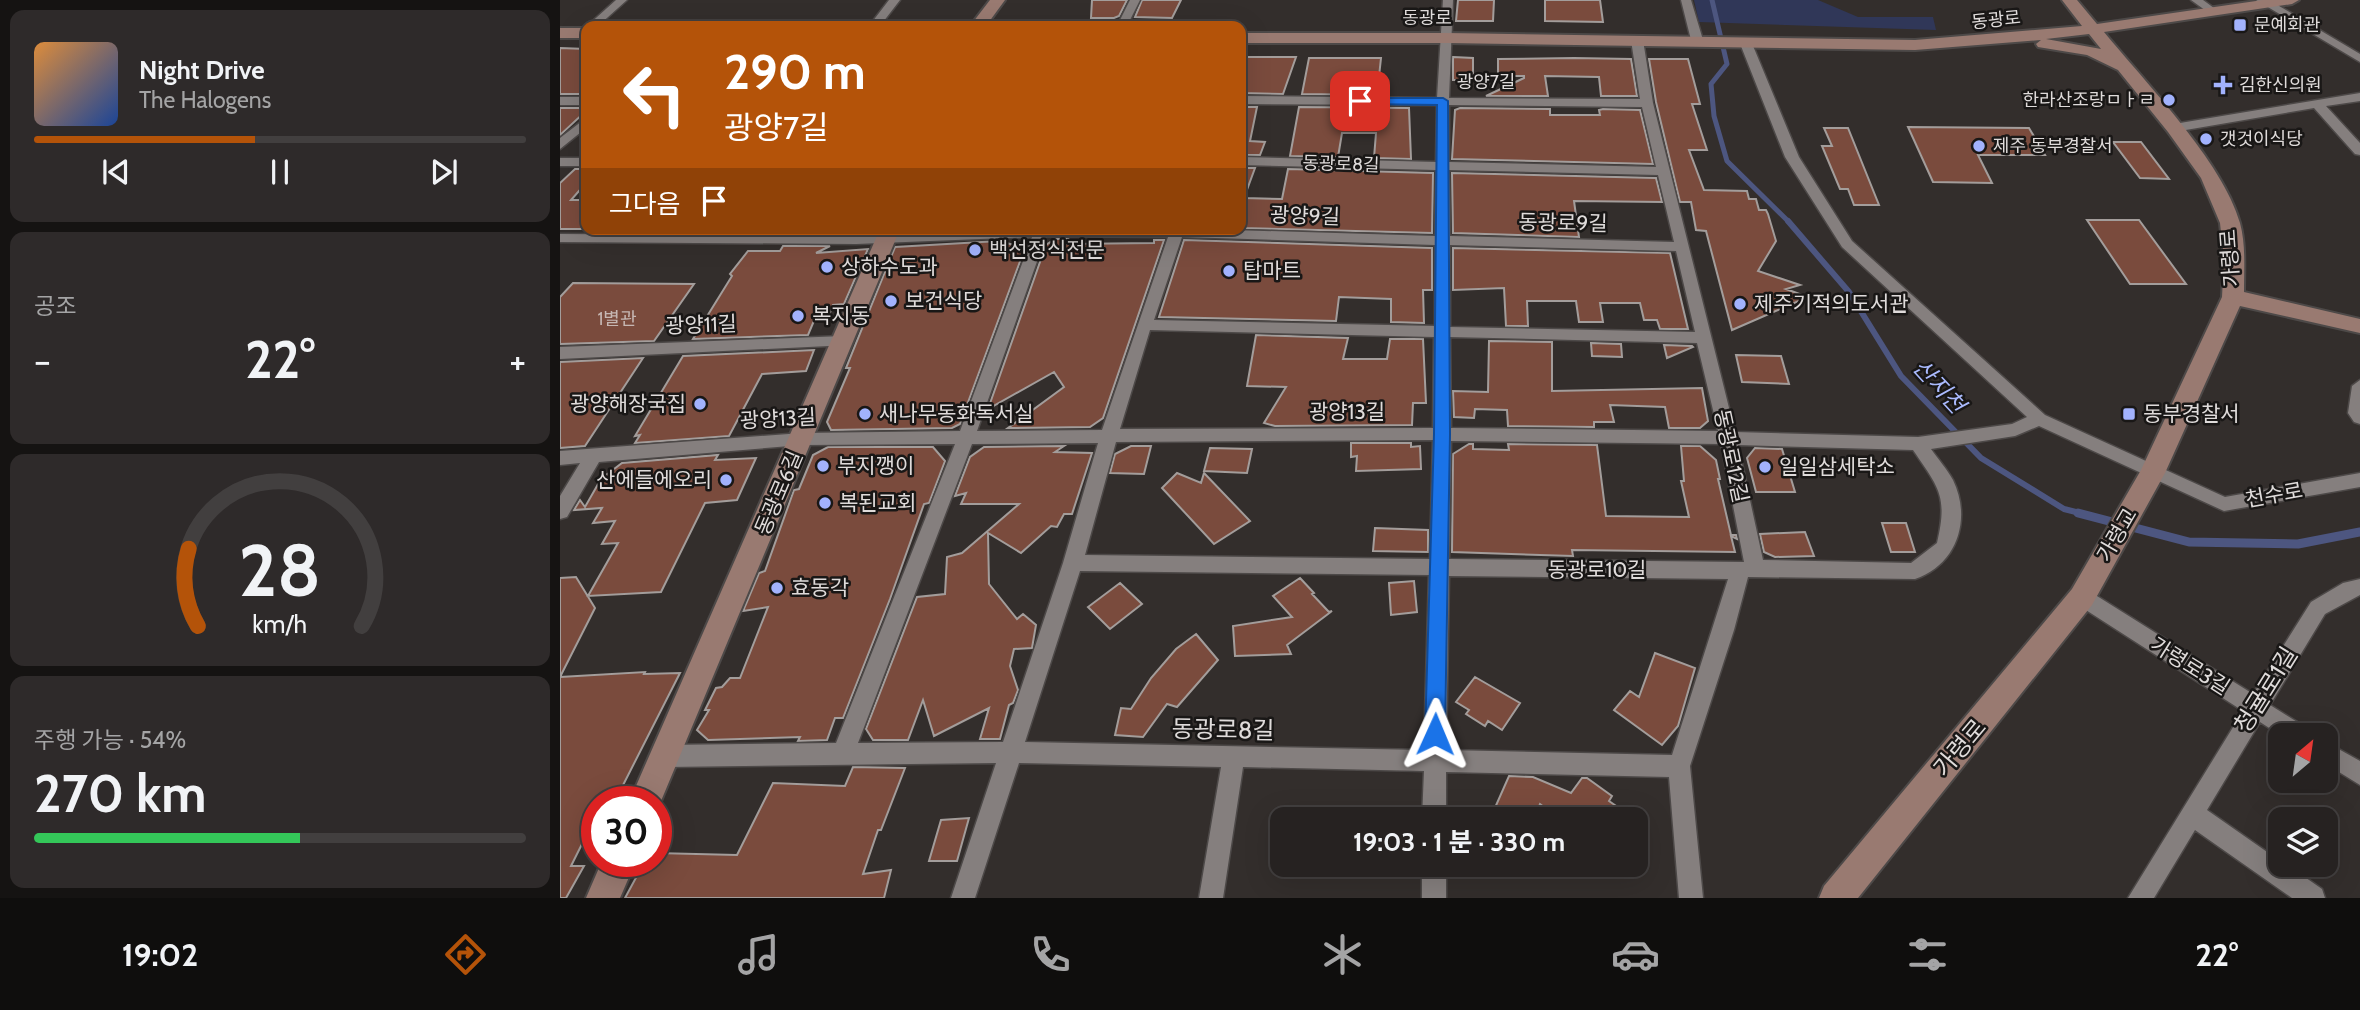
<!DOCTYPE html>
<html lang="ko">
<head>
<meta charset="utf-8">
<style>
  :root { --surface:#262221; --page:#2e2a2a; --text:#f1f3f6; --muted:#a4a4a5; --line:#423f3f; --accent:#b45309 }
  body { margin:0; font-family:Cabin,"Noto Sans KR",sans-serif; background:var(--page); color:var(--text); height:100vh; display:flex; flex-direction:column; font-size:26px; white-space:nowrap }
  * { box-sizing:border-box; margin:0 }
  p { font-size:23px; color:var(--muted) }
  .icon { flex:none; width:38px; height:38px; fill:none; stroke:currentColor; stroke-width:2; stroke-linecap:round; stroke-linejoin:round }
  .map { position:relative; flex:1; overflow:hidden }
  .panel { display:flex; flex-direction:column; gap:10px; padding:10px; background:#151312; width:560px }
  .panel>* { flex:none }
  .guide { position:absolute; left:21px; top:21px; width:665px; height:214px; border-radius:14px; box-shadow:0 7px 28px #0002,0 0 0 2px var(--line); background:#b45309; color:#fff; overflow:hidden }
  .needle { width:46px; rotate:29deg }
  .tools { position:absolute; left:1708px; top:723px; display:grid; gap:14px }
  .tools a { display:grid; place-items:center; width:70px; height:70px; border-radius:14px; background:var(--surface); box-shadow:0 7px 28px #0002,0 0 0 2px var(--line); font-size:35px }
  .speed { position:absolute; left:21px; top:786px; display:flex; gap:14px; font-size:35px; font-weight:700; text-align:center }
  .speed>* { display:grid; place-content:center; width:91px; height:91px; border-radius:50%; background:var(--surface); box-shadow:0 7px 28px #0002,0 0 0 2px var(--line); line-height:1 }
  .speed .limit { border:10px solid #d22; background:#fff; color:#111 }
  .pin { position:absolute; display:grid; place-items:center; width:60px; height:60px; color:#fff; margin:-30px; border-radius:14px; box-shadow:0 4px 10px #0006 }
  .me { position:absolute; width:77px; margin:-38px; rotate:1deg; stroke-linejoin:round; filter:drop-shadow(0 0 5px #0008) }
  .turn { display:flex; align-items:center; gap:24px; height:147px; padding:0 28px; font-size:32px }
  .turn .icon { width:91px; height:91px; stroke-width:2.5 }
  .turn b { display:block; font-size:49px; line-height:60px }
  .then { display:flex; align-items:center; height:66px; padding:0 28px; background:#0003; gap:14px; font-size:26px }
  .big { font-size:52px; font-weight:700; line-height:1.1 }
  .panel .card { flex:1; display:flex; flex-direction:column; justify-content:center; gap:10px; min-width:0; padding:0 24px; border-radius:14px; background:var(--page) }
  .panel .dial { align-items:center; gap:0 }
  .dial svg { height:182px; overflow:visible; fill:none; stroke:var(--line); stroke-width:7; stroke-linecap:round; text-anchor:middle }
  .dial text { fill:var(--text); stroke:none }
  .song { display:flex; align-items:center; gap:21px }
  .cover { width:84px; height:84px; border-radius:10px; background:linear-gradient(135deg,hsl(30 70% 55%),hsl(220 70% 35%)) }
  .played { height:7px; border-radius:4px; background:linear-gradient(90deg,var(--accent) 45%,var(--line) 45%) }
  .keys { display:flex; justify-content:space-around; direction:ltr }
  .heat { display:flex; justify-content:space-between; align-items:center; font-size:38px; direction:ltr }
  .charge { height:10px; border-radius:5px; background:linear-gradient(90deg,#34c759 54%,var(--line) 0) }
  .trip { position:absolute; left:710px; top:807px; width:378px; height:70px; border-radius:14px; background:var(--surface); box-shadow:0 7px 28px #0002,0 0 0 2px var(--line); font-weight:700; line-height:70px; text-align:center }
  .tabs { display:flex; height:112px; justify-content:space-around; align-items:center; background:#0f0e0d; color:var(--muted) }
  .tabs .icon { width:49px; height:49px }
  .tabs .on { color:var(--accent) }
  .tabs b { font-size:32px; color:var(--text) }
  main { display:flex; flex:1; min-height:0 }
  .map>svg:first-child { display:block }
</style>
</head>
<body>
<main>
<section class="panel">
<div class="card">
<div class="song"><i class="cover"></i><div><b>Night Drive</b><p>The Halogens</p></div></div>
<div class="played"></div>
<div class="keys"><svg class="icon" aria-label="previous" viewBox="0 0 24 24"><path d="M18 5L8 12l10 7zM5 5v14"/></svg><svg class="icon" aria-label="pause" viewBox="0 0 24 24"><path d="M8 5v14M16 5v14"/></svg><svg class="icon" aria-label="next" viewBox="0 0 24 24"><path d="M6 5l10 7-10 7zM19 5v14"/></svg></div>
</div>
<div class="card"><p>공조</p>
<div class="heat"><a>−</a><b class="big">22°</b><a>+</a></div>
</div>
<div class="card dial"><svg viewBox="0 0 100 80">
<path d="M14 69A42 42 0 1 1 86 69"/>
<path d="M14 69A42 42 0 0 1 10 35" stroke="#b45309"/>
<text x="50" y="56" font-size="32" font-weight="700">28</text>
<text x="50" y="72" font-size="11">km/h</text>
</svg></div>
<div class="card"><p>주행 가능 · 54%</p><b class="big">270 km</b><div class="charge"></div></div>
</section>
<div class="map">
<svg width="1800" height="898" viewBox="0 0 1800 898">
  <rect width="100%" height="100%" fill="#332e2c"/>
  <path fill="#303758" d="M1134,0H1258L1298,17H1373L1376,30L1139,22Z"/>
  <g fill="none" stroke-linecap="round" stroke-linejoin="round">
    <path stroke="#4d5680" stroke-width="5" d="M1152,0L1167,64L1151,84L1154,116L1167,161L1229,222"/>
    <path stroke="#4d5680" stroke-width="6" d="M1228,221L1289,292L1341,376L1421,458L1504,509L1524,514"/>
    <path stroke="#4d5680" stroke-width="9" d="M1518,513L1629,542L1738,544L1800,532"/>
  </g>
  <path fill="#7a4b3d" stroke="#a39d9b" stroke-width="2" d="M532,0H567L559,16L554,18H531Z
    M582,0H621L612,18L575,17Z
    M898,0H934L933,21H896Z
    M985,0H1040L1043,22L985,21Z
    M0,48L26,49V94H0Z
    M681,57H736L723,94L681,93Z
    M893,57L913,58V80H893Z
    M749,58H821L817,95L742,94Z
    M1014,58L1071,59L1077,96H1041L1039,77L985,76L988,96H926L964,78V76H938V59Z
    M1089,59H1128L1140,104H1132L1147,150H1129L1144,190L1187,191L1189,199H1196L1199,210H1206L1208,214L1216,241L1198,271L1240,285L1226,289L1248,297L1172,330L1146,231L1136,230L1131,202H1120L1096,102Z
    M681,107H697L690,141L705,142L700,155H681Z
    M739,107L849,108L851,159L814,158L816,133H782L778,157L730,156Z
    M0,108H26V111L0,135Z
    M900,108L990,109V115H1040L1039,110L1043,109L1080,110L1093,164L892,159L895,110Z
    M1348,127L1469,128L1485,155H1418L1432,183L1373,182Z
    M1264,128H1288L1319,205H1294L1288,189H1280L1262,146H1272Z
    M1553,142H1581L1609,179L1580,178Z
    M681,168H695L684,198L722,199L728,169L873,173L872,233L681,228Z
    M15,169H26V183L11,200H26V229H0V183Z
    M892,173L1096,178L1102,202L1014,201L1019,237L893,233Z
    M1527,220H1579L1626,284H1570Z
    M234,229H307L298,233H232Z
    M495,239H508L506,244L594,243V240H604L543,418L530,427L448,428L504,387L494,372L428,409L486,245Z
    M624,240L872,248V290H863L864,323L831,322V299L779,297L776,321L599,317Z
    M439,241L465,248L400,424L392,428L271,430L267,422L290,368H286L335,247Z
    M223,246H270L256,253L308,249L284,304L273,305L269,315L256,316L248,335L133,339L172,276L170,274L188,251H220Z
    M893,248L1110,253L1128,329H1100L1097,320H1084L1080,303H1040L1043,322H1019L1016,301H967L968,326H946L944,288L893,290Z
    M13,283L134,284L94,341L0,344V297Z
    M696,335L788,338L783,359H827L830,339H863L866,403H853L852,425L715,426L704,423L726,387L687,386Z
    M929,341L992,342V391L1142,388L1148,421L1140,428H1109L1105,407L1050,405L1054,422H1034V427L948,426L947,410L915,409L914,418L894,417L893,391L928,392Z
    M1031,343L1061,344L1062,357L1032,356Z
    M1104,345L1132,346L1133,347L1107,358Z
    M254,350L246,371L202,374L169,436L75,443L80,435L75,436L123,356Z
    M1176,355L1221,356L1229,384L1182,382Z
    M83,358L25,446L0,448V362Z
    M791,443H851V447L860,446L861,469L796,471L797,456L791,457Z
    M909,444H913V449L949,450L948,444L1037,445L1046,516L1129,517L1121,481H1124L1121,446H1140L1156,460L1160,479H1158L1171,535H1176L1177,539L1171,536L1175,552L1012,550L1013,556L892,552L893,454Z
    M504,446L495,452L532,453L512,514H504L497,527L491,526L461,553L428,533L429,584L457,619L463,614L476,625L472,648L454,649L450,666L458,690L453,703L449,705L440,739H420L429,708L374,736L363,700L348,740H313L306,729L357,597L385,594L387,557L402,553L459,504H401L406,493L395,496L410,457L424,447Z
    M571,446H591L584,474L550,473L555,454Z
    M268,447H373L385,461L369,503L364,504L330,599L283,718H275L267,740L238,741L240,737L148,740L137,730L149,710H145L156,688L162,687L170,678H180L208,607L183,611L199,573L205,571L234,490L239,489L253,455Z
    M650,448L692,449L687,473L644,471Z
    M1195,448L1222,449L1235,492H1196L1187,458Z
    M158,455L155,460L196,458L177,500L145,503L101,592L28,596L58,543L42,544L55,521L33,523L42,508L14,510L20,500L25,507L41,479L62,463Z
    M617,473L641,483L644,473L690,521L654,544L602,488Z
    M1322,523H1346L1355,552H1331Z
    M815,528L868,530V552L813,551Z
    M1245,532L1254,556L1215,557L1204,552L1200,534Z
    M16,577L35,608L0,677V578Z
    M740,578L754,593L752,594L769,612L772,611L727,645L731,654L675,656L673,626L732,617L713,596Z
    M854,581L857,612L831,615L829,583Z
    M560,583L582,604L550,629L528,607Z
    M636,634L658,660L617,707L607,704L583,737L555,735L561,708L571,709L591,678L616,649Z
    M1095,653L1135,668L1118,726L1102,745L1054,710L1070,691L1079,697Z
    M85,672L84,674L120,673L57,797L37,799V814L11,866H24L6,898H0V677Z
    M915,677L960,703L942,730L928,721L925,726L906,714L909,710L896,702Z
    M293,767L345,768L321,830H318L303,874L331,870L324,898H65L85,861H96V853L177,855L213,783L285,786Z
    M949,776L973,777L1011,793L1022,778H1027L1052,796L1049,801L1075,819H1000L980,804L974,819H930Z
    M409,818L397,861H369L381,820Z"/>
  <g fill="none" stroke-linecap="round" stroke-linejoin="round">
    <defs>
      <path id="street" d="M56,0H67L38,26H27Z
        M329,0H340L320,26H309Z
        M570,0H580L567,26H557Z
        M883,0H893L889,98L1080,99L1071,40L1077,37L1083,40L1093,103L1175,432L1358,437L1452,424L1467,417L1282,247L1225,157L1179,41L1185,38L1191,41L1239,157L1292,241L1485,415L1665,497L1800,473V487L1664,511L1479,426L1455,436L1371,449C1378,459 1387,469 1393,480C1412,519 1397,565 1355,579L1188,577L1174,630L1130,766L1143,898H1119L1109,777L886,772V819H862L864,771L683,767L663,898H639L661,767L459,763L415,898H391L436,763L105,767L97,764L94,756L97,748L105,745L276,743L395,444L242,445L39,462L7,517L0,519V496L20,463L0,465V451L242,433L400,431L472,237L296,244L0,242V234L296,236L444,229H639L875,236L876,170L681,165V157L876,162L877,105L681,104V96L877,98ZM889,105L1082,107L1096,167L889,162ZM889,170L1098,175L1114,242L890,236ZM486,236L608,237L542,430L417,431ZM622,237L875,245V326L594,320ZM890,245L1116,251L1135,332L890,327ZM590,330L874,337L873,428L560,429ZM890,337L1137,343L1158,431L891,428ZM873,440L870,559L525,555L556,442ZM891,441L1161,444L1184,562L889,559ZM538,443L503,563L443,742L298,743L412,444ZM1178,445L1353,450C1379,488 1388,496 1377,543L1351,563L1203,560ZM520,571L869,575L864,750L465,742ZM889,576L1168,579L1112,755L886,750Z
        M1121,0H1131L1143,40L1141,42L1131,40Z
        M1631,0H1643L1658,11L1649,13Z
        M1696,0H1709L1800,54V62Z
        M1800,93V101L1766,106L1800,143V155L1795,154L1754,108L1614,132L1608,128L1614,124Z
        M0,97H26V105H0Z
        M26,118V128L0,149V138Z
        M0,158H26V166H0Z
        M283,336L289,337L291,341L289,345L0,359V347Z
        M1800,380V424L1794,422L1788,413L1792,386Z
        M1800,579V595L1765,614L1710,705L1747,728L1750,735H1720L1700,722L1647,810L1720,861V864H1726L1762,889L1765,898H1732L1635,830L1594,898H1568L1683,711L1515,603L1512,597L1515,591L1522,589L1529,591L1693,694L1751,602L1783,583Z
        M1766,742L1800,761V785L1766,764Z
        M862,864H886V898H862Z"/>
      <path id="secondary" d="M430,0H445L426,26H410Z
        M1502,0H1517L1537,24L1703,0H1739L1732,4L1544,32C1585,82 1663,162 1680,223C1686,245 1684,270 1684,292L1800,319V333L1680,306L1605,473L1532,605L1298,898H1259L1264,886L1512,589L1581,470L1662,297L1664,260L1660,223L1641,178L1608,132L1558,70L1527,55L1478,47L1476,44L1481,40L1355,50L887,43H681V33H887L1355,40L1522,26ZM1529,34L1541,49L1486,39Z
        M0,28H26V38H0Z
        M320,229H340L96,813V802H69Z
        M42,861H76L60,898H26Z"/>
    </defs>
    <use href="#street" stroke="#4d4948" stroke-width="3"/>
    <use href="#secondary" stroke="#4d4948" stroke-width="4"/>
    <use href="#street" fill="#857f7e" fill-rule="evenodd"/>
    <use href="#secondary" fill="#997a71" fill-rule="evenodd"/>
  </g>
  <path fill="#1a73e8" stroke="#114b97" stroke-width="2" d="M796,98H883L888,101L890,434L885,734L882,740L875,743L868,740L865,734L874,434L877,105L800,104L796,103Z"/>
  <g fill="#a2b2fd" stroke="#191716" stroke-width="2.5">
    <rect x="1673" y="18" width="14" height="14" rx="3.5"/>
    <path d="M1659.5 74.5h7v7h7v7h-7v7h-7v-7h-7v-7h7z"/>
    <circle cx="1609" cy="100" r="7"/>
    <circle cx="1646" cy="139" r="7"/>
    <circle cx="1419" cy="146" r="7"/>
    <circle cx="415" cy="250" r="7"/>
    <circle cx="267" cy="267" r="7"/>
    <circle cx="669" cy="271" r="7"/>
    <circle cx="331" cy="301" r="7"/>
    <circle cx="1180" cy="304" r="7"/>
    <circle cx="238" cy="316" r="7"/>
    <circle cx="140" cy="404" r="7"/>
    <circle cx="305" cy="414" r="7"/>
    <rect x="1562" y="407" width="14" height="14" rx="3.5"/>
    <circle cx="263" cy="466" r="7"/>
    <circle cx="1205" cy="467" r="7"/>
    <circle cx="166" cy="480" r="7"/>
    <circle cx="265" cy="503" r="7"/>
    <circle cx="217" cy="588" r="7"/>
  </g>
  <g text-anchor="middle" stroke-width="5" stroke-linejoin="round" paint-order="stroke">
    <g font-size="18" fill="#dfdbda" stroke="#191716">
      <text x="867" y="24">동광로</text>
      <text transform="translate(1436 20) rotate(-6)" y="6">동광로</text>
      <text x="926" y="88">광양7길</text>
      <text transform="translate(781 164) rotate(2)" y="6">동광로8길</text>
    </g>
    <g font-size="18" fill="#dfdbda" stroke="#191716" text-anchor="start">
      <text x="1694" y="31">문예회관</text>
      <text x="1679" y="91">김한신의원</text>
      <text x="1595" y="106" text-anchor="end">한라산조랑ㅁㅏㄹ</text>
      <text x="1660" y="145">갯것이식당</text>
      <text x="1433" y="152">제주 동부경찰서</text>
    </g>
    <g font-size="18" fill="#c6b7b3">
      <text x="57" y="325">1별관</text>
    </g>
    <g font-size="21" fill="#dfdbda" stroke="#191716">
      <text transform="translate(745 216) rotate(2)" y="7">광양9길</text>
      <text transform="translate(1003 223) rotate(1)" y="7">동광로9길</text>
      <text transform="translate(1670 258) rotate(-94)" y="7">가령로</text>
      <text transform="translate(141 325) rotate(-2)" y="7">광양11길</text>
      <text x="787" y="419">광양13길</text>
      <text transform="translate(218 419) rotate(-3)" y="7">광양13길</text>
      <text transform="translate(1171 456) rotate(78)" y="7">동광로12길</text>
      <text transform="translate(219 493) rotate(-67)" y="7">동광로6길</text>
      <text transform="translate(1714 495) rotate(-10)" y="7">천수로</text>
      <text transform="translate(1557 535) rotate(-60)" y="7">가령교</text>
      <text x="1037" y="577">동광로10길</text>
      <text transform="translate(1630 666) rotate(32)" y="7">가령로3길</text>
    </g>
    <g font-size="21" fill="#dfdbda" stroke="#191716" text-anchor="start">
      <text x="429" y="257">백선정식전문</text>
      <text x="281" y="274">상하수도과</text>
      <text x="683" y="278">탑마트</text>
      <text x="345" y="308">보건식당</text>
      <text x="1194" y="311">제주기적의도서관</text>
      <text x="252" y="323">복지동</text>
      <text x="126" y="411" text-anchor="end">광양해장국집</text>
      <text x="319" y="421">새나무동화독서실</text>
      <text x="1583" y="421">동부경찰서</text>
      <text x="277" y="473">부지깽이</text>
      <text x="1219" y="474">일일삼세탁소</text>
      <text x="152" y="487" text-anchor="end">산에들에오리</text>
      <text x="279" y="510">복된교회</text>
      <text x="231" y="595">효동각</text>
    </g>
    <g font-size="23" font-style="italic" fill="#aabafe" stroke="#191716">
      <text transform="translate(1379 386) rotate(47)" y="8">산지천</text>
    </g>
    <g font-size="24" fill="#dfdbda" stroke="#191716">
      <text transform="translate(1706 690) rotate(-58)" y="8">청귤로1길</text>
      <text transform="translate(663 730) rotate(1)" y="8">동광로8길</text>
      <text transform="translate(1400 748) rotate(-50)" y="8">가령로</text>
    </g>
  </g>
</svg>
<div class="tools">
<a><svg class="needle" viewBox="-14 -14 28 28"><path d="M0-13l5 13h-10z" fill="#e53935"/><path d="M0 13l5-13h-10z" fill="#a4a4a5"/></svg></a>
<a><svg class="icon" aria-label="layers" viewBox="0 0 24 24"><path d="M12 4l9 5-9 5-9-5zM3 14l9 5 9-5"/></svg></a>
</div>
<div class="speed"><div class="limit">30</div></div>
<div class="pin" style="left:800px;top:101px;background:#d93025"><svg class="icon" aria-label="arrive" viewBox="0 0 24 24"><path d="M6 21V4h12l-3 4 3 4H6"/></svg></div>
<svg class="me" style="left:875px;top:734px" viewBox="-20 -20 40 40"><path d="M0-17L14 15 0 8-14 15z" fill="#1a73e8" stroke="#fff" stroke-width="4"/></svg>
<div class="trip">19:03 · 1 분 · 330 m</div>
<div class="guide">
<div class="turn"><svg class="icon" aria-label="left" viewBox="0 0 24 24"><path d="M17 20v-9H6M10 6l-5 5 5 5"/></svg><div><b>290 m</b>광양7길</div></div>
<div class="then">그다음<svg class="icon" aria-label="arrive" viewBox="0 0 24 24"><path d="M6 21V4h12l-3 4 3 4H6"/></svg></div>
</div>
</div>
</main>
<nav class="tabs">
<b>19:02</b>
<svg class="icon on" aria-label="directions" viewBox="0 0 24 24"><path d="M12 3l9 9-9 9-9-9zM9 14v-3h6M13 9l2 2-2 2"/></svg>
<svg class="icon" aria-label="music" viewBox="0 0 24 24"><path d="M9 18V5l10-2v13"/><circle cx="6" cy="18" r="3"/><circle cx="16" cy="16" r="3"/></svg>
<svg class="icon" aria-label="phone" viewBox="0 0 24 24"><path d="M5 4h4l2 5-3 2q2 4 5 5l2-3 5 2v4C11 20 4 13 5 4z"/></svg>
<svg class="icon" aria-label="climate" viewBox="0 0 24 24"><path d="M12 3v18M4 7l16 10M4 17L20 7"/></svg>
<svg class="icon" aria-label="car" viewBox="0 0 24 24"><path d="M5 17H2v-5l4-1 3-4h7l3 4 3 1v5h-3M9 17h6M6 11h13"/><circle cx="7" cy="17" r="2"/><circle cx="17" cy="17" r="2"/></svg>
<svg class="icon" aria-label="filters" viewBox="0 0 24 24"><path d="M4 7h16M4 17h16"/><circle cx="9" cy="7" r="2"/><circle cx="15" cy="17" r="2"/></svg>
<b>22°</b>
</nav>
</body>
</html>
